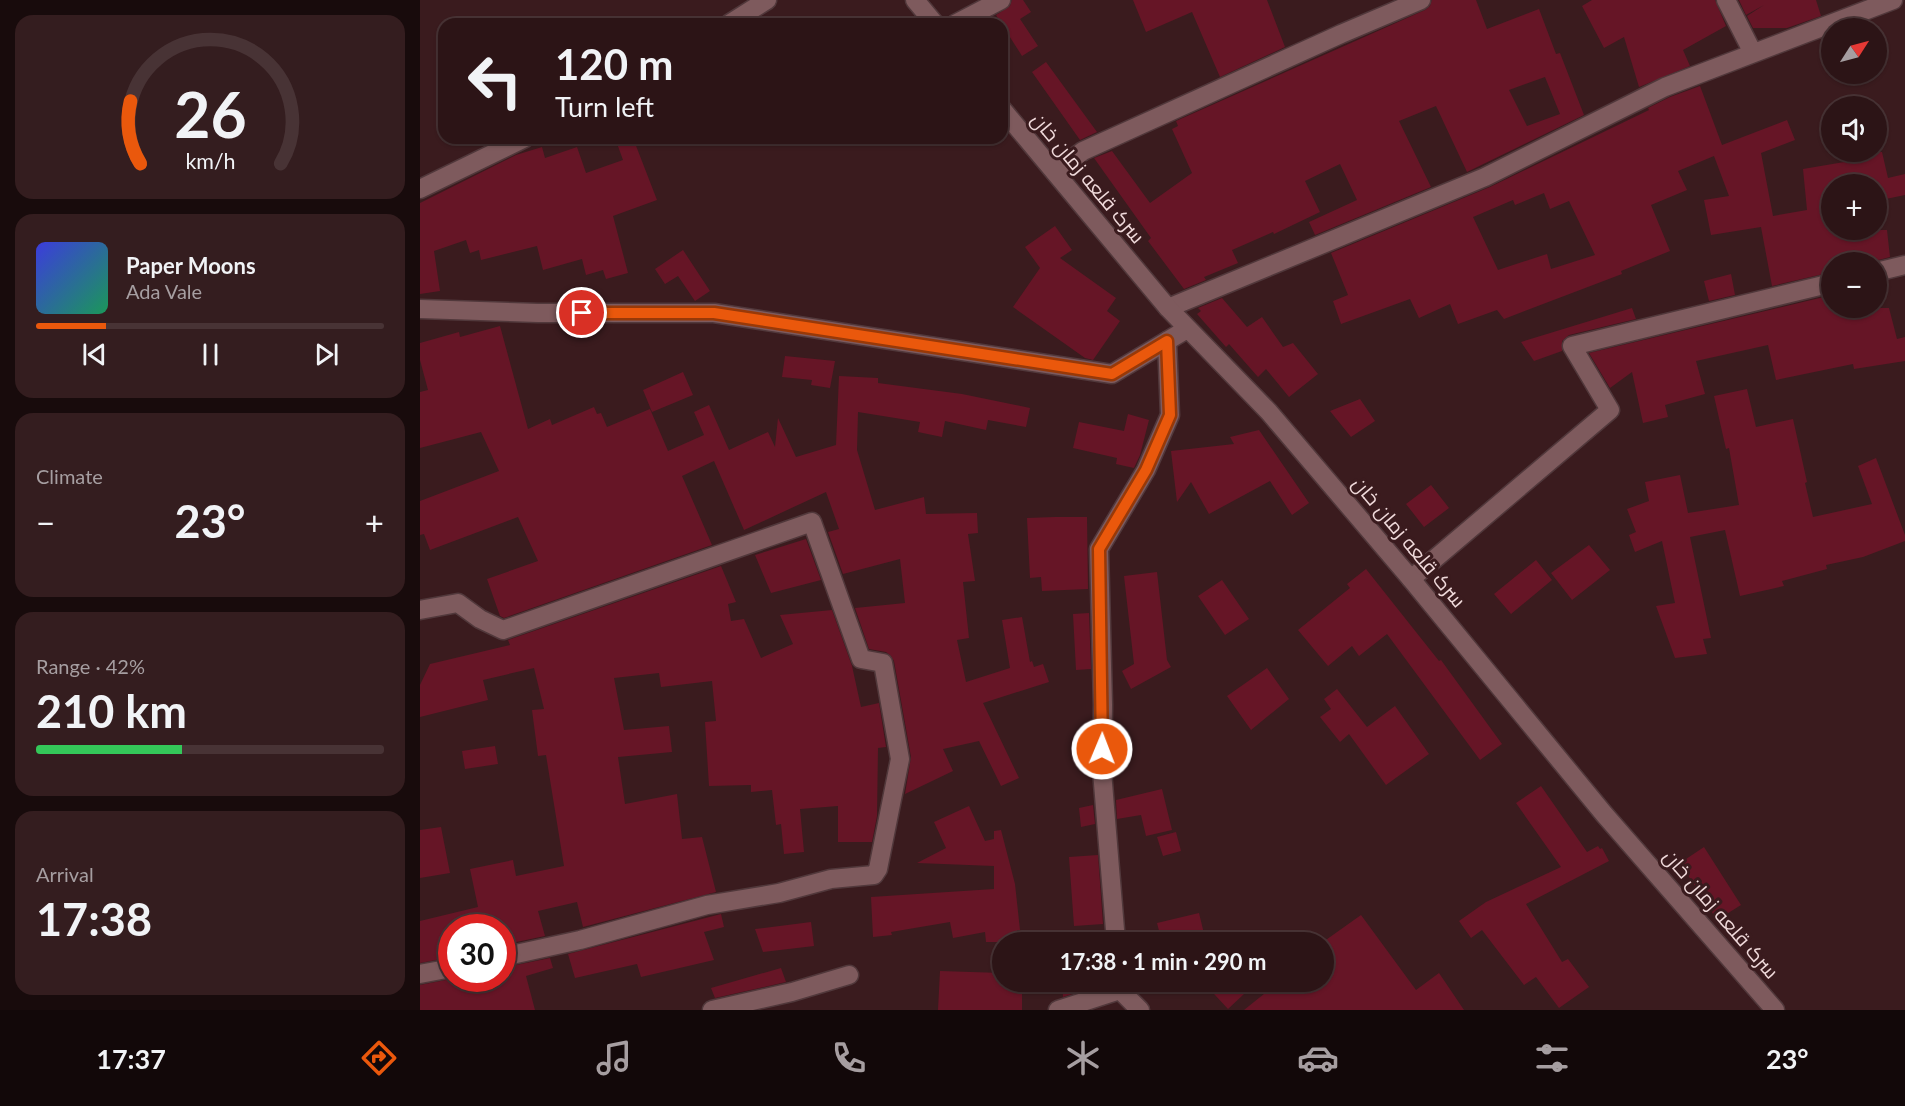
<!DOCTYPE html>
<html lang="en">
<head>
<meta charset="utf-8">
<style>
  :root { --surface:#2c1416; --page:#341d1f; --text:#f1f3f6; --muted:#a69ea1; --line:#483335; --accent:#ea580c }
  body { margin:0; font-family:Lato,Cairo,sans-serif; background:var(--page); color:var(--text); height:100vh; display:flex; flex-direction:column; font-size:22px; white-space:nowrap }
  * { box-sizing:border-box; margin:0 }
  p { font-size:20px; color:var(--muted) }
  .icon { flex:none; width:33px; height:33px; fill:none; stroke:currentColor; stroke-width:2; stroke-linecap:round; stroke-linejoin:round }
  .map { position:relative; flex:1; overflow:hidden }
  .details { display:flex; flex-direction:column; gap:15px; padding:15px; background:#180b0c; width:420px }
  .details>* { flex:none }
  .banner { position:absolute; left:18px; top:18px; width:570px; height:126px; border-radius:18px; box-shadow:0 2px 4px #0004,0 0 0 2px var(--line); background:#2c1416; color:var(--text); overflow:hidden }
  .needle { width:39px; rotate:54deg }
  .tools { position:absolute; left:1401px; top:18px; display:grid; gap:12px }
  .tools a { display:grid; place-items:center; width:66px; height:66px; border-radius:50%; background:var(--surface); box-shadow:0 2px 4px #0004,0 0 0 2px var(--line); font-size:30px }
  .speed { position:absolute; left:18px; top:914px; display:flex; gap:12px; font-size:30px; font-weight:700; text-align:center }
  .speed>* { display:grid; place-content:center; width:78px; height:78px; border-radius:50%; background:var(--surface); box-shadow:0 2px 4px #0004,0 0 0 2px var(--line); line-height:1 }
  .speed .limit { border:9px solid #d22; background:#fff; color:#111 }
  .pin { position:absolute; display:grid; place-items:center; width:51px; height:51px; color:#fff; margin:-26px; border:3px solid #fff; border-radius:50%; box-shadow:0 2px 6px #0007 }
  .me { position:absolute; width:66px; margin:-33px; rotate:1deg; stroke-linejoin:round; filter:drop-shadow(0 0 4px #0008) }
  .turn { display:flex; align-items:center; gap:21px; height:126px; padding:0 18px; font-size:27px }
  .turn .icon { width:78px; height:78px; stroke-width:2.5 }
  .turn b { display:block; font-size:42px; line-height:51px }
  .big { font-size:45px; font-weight:700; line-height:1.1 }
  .details .tile { flex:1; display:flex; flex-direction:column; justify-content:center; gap:9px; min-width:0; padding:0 21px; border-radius:18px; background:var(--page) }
  .details .dial { align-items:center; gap:0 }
  .dial svg { height:156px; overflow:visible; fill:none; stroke:var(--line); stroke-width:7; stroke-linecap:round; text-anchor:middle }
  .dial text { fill:var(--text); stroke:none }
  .song { display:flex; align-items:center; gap:18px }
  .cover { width:72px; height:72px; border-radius:9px; background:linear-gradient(135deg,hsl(240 70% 55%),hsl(150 70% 35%)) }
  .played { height:6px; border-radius:3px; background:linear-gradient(90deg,var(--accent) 20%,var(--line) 20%) }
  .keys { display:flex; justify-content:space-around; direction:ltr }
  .heat { display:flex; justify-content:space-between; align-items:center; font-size:33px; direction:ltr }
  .charge { height:9px; border-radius:4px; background:linear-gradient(90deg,#34c759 42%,var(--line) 0) }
  .trip { position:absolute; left:572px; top:932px; width:342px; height:60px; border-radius:30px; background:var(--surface); box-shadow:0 2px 4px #0004,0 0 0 2px var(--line); font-weight:700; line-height:60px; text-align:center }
  .tabs { display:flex; height:96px; justify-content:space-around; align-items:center; background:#120809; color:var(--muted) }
  .tabs .icon { width:42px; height:42px }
  .tabs .active { color:var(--accent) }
  .tabs b { font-size:27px; color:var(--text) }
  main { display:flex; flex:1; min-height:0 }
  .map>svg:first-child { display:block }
</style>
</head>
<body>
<main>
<section class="details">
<div class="tile dial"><svg viewBox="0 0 100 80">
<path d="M14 69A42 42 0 1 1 86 69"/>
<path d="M14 69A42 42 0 0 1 9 37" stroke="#ea580c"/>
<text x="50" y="56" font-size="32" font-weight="700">26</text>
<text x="50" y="72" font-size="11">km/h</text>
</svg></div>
<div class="tile">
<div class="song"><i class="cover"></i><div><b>Paper Moons</b><p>Ada Vale</p></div></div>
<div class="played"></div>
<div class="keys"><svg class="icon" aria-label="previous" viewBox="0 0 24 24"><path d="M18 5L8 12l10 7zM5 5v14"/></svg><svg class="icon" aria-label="pause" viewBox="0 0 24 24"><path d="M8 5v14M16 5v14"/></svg><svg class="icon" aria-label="next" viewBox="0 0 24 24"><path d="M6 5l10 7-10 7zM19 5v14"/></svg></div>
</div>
<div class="tile"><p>Climate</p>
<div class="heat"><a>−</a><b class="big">23°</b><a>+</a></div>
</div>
<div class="tile"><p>Range · 42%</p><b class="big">210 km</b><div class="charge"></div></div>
<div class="tile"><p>Arrival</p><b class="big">17:38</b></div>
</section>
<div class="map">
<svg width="1485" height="1010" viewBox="0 0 1485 1010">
  <rect width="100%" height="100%" fill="#3a1b1e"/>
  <path fill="#661526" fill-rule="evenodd" d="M592,0H603L611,12L600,19L618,46L602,56L576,15L590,6Z
    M713,0H847L865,47L800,77L772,12L726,32Z
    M1012,0H1056L1067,29L1119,9L1136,54L1140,53L1164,115L1047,172L1016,106L979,121L1011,187L895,235L889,222L937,200L920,164L885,181L900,212L854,234L853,232L812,250L818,263L784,277L786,280L764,289L728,241L731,238L674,158L692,151L730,203L772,173L752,129L758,126L756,121L1005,10L1010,6ZM1125,77L1140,114L1107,126L1089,90Z
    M1172,0H1295L1306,26L1263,50L1270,66L1219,87L1204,37L1184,48L1162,6Z
    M1319,0H1396L1401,16L1367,28H1333L1327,16L1344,5L1326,15Z
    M626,62L677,132L660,140L612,72Z
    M1280,86L1302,145L1367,120L1375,140L1341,153L1353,216L1387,210L1383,169L1436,160L1434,152H1462L1468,178L1485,174V195L1456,201V184H1412V230H1467L1470,257L1451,262H1412V272L1352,286L1341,227L1291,235L1284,200L1309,196L1294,156L1258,171L1267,190L1231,205L1250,251L1201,271L1202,274L1084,319L1077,310L1038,324L1030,304L999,318L990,299L921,324L913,301L928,295L911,253L1070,187L1229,110L1228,108L1250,97ZM1124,193L1130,209L1149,201L1175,255L1131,269L1127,254L1078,270L1053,217L1093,200L1095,205Z
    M195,138H213L237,200L193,216L208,273L186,279L183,270L166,275L162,259L123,270L117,246L61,260L59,250L50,253L46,240L14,251L20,291L0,294V203L96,155L122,147L125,158L157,147L166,173L203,160Z
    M635,226L652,250L640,258L696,298L687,311L700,321L673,360L665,358L593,307L620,268L605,247Z
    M263,250L290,291L275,301L258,276L245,284L235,269Z
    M1311,274L1315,295L1289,301L1284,281Z
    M1412,295V308H1469L1477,339L1485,337V361L1434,369L1433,364L1356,380L1348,345L1276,361L1285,394L1245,405L1248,417L1223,423L1212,372L1190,388L1169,353Z
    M802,298L827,327L842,317L863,347L873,343L898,374L869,397L846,369L838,377L809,344L806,347L777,314L781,311L778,308Z
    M1212,308L1216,319L1149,335L1142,341V351L1114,361L1101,342Z
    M80,326L108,429L130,419L132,425L174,407L177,414L181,413L187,427L230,409L248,451L284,435L274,412L289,405L309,450L348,432L355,447L358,418L376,457L416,445L419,376L458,378V383L542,394L610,408L606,427L568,420L566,430L525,421L522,437L498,432L500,422L438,412L437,450L455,510L504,497L506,514L557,513L558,533L548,534L555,581L543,582L549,638L537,640L546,682L590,668L582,620L602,617L610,662L612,661L614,667L623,664L629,682L563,703L599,778L581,786L559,741L523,749L533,771L485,794L491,757L474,661L471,656L466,652L449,649L435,608L485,603L480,559L423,574L408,532L419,529L406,492L324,530L294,461L262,476L292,545L84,618L80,616L67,579L118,561L98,517L10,550L4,534L0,535V501L79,471L61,432L0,448V392L8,390L0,360V343L39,332L40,337Z
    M365,356L415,361L410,388L391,385L392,380L362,377Z
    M263,372L273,395L232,412L223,390Z
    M1327,389L1336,427L1373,419L1387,482L1385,483L1393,517L1452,504L1438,466L1456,458L1485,535V541L1443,557L1406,565L1407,569L1362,581L1364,586L1320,596L1305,530L1270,537L1291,638L1283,639L1287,654L1255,658L1236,606L1255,603L1242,541L1215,552L1209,535L1216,532L1207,509L1229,501L1225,482L1260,475L1268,513L1319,505L1309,448L1306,449L1294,396Z
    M940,399L955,421L931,437L910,411Z
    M708,414L729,420L720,455L714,468L696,464L697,458L653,448L659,422L704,431Z
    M839,430L889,503L872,515L850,481L789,514L771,482L757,502L751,451L814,444L810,437Z
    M1011,485L1029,508L1004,527L986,504Z
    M635,517H667L668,589L622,591L621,577L610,578L607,518Z
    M386,539L401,580L351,593L335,555Z
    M1169,545L1190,570L1152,600L1131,573Z
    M1116,560L1132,580L1091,614L1074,594Z
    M301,566L316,602L308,604L311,621L324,619L341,658L373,644L360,615L412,610L432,666L441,707L459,703L466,747L458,748L457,816L452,842H418V806L380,809L384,852L364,854L361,824L356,825L352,790L331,792V785L289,786L285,722L296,721L292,681L241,687L239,673L194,678L204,730L249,726L252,752L198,757L205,804L257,794L262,839L282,837L296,892L163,927L157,902L118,911L125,936L82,945V927H32V957L0,963V921L58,907L50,869L93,860L96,876L144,866L126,755L118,756L112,710L124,709L114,668L63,680L68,700L0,717V685L10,664L90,645L88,640Z
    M946,569L1019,661L1021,660L1082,744L1060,760L967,634L939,656L932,646L908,666L878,630L930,588L927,584Z
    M737,572L747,660L751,667L711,689L702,671L714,664L704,576Z
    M802,580L829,619L805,635L778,596Z
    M669,613L671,669L656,670L653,614Z
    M847,668L869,699L831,730L807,696Z
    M917,689L947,727L975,706L1009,754L966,785L929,734L920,742L900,717L911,709L904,699Z
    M75,746L78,764L45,769L42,751Z
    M1121,786L1167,852L1178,846L1180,849L1182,848L1189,861L1106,904L1142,962L1148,959L1169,987L1139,1008L1116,977L1104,985L1062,930L1051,938L1039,921L1066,902L1141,867L1096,803Z
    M742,789L752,830L726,836L721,815L697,819L696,800Z
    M673,805L675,824L661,827L659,808Z
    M549,806L565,841L574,839V831L581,830L595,884L600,930H597L598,942H566L565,932L533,938L530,922L471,932L472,935L453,937L451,897L574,889V866L497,863L526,848L514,822Z
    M21,827L30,873L0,878V830Z
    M756,832L761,851L743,856L737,837Z
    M1284,847L1321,905L1297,920L1260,863Z
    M678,855L683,924L654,926L649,857Z
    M779,913L786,942H742L737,923Z
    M301,914L304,927L284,932L294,960L221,977L217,964L155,978L148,954Z
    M941,915L996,990L1019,973L1044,1010H824L860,981H903V942Z
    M391,922L394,946L343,952L335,929Z
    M130,958L133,968L106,976L115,1010H0V985L36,978H82V968Z
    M361,968L366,982L295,998L291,988Z
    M520,971L582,973V981H602V1010H518Z
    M642,981H677V986L643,997Z
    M782,981H812L824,994L808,1009Z"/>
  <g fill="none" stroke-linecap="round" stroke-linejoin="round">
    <defs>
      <path id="minor" d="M1306,0L1333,53
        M309,24L347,0
        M535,24L581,0
        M635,172L663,151L921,34L1001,0
        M0,189L105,138
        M1456,272L1485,265
        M748,308L1065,177L1245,87L1473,0
        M991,579L1190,410L1152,346L1412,283
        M0,610L38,603L60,619L83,630L392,522L441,659L463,663L480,759L458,869L454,875L411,879L359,893L287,905L160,940L82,957
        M696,942L682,771L683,705L679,549L726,470L750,415L747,341
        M0,974L32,968
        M699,981L700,990L720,1010
        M292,1010L372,992L429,975
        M638,1010L700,990"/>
      <path id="tertiary" d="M495,0L515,24
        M582,109L748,308L849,412L991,579L1184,814L1355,1010
        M0,309L118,313H294L692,374L767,329"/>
    </defs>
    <use href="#minor" stroke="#51383b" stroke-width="21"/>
    <use href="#tertiary" stroke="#51383b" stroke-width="21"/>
    <use href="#minor" stroke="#7e5a5d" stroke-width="18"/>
    <use href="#tertiary" stroke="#7e5a5d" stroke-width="18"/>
  </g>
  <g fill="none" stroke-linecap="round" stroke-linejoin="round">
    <defs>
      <path id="route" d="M162,313H294L692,374L747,341L750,415L726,470L679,549L682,749"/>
    </defs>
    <use href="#route" stroke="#983908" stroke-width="15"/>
    <use href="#route" stroke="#ea580c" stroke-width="10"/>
  </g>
  <g text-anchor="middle" stroke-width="6" stroke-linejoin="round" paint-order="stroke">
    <g font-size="20" fill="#f0dadb" stroke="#3a1b1e">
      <text transform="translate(668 178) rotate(50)" y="7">سرک قلعه زمان خان</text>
      <text transform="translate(989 542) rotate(50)" y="7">سرک قلعه زمان خان</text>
      <text transform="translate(1301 914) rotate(49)" y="7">سرک قلعه زمان خان</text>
    </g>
  </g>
</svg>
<div class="tools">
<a><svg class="needle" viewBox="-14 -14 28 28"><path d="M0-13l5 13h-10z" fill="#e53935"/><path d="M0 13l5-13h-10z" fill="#a69ea1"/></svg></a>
<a><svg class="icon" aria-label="sound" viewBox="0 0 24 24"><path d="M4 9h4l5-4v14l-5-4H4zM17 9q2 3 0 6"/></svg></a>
<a>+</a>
<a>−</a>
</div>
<div class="speed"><div class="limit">30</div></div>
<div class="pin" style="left:162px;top:313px;background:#d93025"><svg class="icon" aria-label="arrive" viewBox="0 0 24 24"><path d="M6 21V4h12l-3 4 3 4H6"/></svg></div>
<svg class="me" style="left:682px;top:749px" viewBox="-20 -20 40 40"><circle r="17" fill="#ea580c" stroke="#fff" stroke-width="3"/><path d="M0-11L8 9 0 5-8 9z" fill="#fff"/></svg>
<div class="trip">17:38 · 1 min · 290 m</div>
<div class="banner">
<div class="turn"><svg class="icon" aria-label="left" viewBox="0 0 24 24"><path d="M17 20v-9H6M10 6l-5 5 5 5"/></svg><div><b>120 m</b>Turn left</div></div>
</div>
</div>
</main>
<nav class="tabs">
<b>17:37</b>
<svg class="icon active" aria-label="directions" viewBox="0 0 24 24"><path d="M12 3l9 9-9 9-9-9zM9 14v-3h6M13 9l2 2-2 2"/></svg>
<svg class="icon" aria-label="music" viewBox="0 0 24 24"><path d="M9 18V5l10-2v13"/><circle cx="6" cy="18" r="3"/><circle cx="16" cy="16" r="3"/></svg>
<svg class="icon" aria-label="phone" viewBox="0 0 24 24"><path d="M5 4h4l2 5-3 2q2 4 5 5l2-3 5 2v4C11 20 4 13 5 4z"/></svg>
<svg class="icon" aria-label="climate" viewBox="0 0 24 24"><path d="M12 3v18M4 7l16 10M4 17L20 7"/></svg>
<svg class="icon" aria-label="car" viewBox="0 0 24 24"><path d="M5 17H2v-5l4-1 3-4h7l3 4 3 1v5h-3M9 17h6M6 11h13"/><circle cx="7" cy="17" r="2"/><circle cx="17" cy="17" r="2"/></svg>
<svg class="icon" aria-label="filters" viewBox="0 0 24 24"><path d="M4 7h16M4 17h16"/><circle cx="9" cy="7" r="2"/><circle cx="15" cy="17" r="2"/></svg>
<b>23°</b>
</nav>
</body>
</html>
